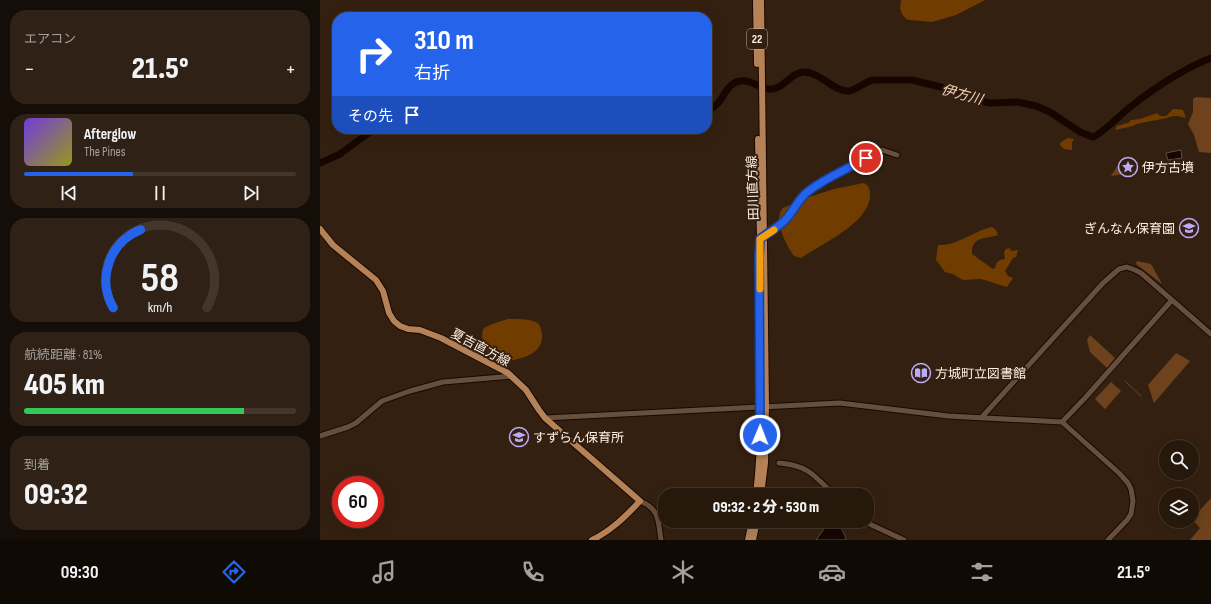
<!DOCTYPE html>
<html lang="ja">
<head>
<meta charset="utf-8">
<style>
  :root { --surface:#27180c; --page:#2f2115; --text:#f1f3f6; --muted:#a4a09d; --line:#43372d; --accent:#2563eb }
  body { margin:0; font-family:"Sofia Sans Condensed","Noto Sans JP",sans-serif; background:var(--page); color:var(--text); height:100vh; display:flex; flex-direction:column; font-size:15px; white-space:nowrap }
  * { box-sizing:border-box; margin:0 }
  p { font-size:13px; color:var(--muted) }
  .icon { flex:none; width:22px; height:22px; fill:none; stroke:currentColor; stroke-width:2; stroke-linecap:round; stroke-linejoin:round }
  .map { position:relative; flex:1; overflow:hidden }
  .panel { display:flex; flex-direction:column; gap:10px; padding:10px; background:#150d07; width:320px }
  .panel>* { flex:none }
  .guide { position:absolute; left:12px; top:12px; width:380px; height:122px; border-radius:16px; box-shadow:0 4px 16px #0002,0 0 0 1px var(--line); background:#2563eb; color:#fff; overflow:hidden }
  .buttons { position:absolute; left:839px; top:440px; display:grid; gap:8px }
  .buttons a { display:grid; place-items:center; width:40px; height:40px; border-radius:50%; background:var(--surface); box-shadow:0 4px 16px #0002,0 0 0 1px var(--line); font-size:20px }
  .speed { position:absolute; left:12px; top:476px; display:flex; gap:8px; font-size:20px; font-weight:700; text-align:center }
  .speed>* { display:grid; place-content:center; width:52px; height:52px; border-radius:50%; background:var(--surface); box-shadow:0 4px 16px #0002,0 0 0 1px var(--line); line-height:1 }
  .speed .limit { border:6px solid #d22; background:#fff; color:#111 }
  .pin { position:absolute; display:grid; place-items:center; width:34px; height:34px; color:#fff; margin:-17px; border:2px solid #fff; border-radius:50%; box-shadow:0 1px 4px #0007 }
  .me { position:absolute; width:44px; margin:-22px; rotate:1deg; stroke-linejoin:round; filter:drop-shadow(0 0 3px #0008) }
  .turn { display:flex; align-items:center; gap:14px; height:84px; padding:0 16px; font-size:18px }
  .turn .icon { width:52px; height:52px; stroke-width:2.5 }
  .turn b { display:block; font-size:28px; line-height:34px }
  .then { display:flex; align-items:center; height:38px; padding:0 16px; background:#0003; gap:8px; font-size:15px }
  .big { font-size:30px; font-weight:800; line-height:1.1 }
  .panel .tile { flex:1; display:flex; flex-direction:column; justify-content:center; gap:6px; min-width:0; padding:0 14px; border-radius:16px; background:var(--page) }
  .panel .dial { align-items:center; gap:0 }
  .dial svg { height:104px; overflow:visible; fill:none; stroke:var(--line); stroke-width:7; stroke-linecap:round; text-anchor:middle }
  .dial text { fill:var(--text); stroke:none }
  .song { display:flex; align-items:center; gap:12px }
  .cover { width:48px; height:48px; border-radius:6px; background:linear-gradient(135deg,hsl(260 70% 55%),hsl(60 70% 35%)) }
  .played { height:4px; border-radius:2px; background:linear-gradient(90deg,var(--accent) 40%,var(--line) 40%) }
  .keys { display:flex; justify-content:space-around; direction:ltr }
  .heat { display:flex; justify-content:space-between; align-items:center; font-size:22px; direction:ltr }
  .charge { height:6px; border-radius:3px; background:linear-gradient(90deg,#34c759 81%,var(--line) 0) }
  .trip { position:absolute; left:338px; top:488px; width:216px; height:40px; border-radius:16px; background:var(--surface); box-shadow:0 4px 16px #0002,0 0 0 1px var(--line); font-weight:800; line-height:40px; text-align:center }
  .menu { display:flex; height:64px; justify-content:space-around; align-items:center; background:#100a05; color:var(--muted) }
  .menu .icon { width:28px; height:28px }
  .menu .active { color:var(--accent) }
  .menu b { font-size:18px; color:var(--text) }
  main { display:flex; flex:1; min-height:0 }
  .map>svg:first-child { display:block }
</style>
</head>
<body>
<main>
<section class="panel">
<div class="tile"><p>エアコン</p>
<div class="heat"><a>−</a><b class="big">21.5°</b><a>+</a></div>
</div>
<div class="tile">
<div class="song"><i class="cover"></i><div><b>Afterglow</b><p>The Pines</p></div></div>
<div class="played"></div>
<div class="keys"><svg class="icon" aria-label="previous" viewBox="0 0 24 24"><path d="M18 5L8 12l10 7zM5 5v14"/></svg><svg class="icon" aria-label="pause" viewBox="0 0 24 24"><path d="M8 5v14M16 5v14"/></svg><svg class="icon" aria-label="next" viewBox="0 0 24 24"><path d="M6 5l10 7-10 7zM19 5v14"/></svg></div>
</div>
<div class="tile dial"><svg viewBox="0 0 100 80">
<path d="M14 69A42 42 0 1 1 86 69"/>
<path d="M14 69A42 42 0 0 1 35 9" stroke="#2563eb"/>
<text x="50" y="56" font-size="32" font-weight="700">58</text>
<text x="50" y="72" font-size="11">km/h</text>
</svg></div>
<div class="tile"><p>航続距離 · 81%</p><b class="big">405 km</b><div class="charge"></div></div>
<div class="tile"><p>到着</p><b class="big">09:32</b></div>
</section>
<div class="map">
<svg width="891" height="540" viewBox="0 0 891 540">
  <rect width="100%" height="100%" fill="#342010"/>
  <path fill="#6e421c" d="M876,97L891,98V153L879,152L874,135L868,124L873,112V99Z
    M810,157L817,165V172L791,176L798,165Z
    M817,261L831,264L842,284L816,264Z
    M770,335L795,358L787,368L770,352L767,340Z
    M856,353L870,361L834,403L828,385Z
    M791,382L801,391L785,409L775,399Z
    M891,498V540H870L880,528L872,519Z"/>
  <path fill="#713c00" d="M581,0H665L636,15L612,22L590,20L586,19L582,14L580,8Z
    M853,109L863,110L866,118C859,116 854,115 847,118L816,124L813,126L795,130L797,126L808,123L811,120L820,119L837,113L840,116H846Z
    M748,138L754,139L752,143V150L744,149L740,145L741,142Z
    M544,183C549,186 550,189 550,195C550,223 501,244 481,258L474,256C467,246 452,219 463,208L486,198L514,189Z
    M672,227L676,230L678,235C666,239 651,236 652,254L673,269L675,268C677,261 678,260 685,259L684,252L686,249L690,248L691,251L698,250L696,257L693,258L685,271L688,276L693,278L687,287L661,279L643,280L633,274L625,272L616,260L618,245C638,246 653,231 672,227Z
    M188,319C199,319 210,318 219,324C228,343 217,355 198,359C193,360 186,362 180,360C173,358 168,352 165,346C162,340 161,333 164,328L172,324Z"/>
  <path fill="#170600" stroke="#5c4c44" d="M861,150L862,158L848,160L846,153Z
    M511,521H514C519,526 525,532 526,540H496L508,523Z"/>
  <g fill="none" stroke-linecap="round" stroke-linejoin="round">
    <path stroke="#5c4c44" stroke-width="1" d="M805,381L821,396"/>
    <path stroke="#170600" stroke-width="7" d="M387,110C405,105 403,84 420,81C431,79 438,88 449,89C462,91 471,72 484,72C500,72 513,91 528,91C537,90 544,82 553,80H592L621,87L660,101L670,103L698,102L716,106L730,112L760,132L773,137C783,133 800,115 809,108C834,88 861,70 891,58
      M0,163L20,154L54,129"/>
    <defs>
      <path id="minor" d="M443,237L461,225L468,217L478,202L490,190L530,168L556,152L562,150L577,155
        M662,417L783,283L799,269L807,267L815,270L821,273L891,334
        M225,418L520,403L628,416L742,422L799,473L808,483L811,489L813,501L811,514L807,520L788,540
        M742,422L765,398L852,300
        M0,436L28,427L36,423L62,401L90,391L123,382L192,376
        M459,463C488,465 495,476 514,495
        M320,501C340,509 338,521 341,540
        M543,521L584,540"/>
      <path id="major" d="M436,0L437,64
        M441,0L446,406L445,463L441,495
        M0,229L13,245L56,280L63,291L69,313L74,321L80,326L88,329L100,330L121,338L188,373L206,390L219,410L225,418L320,501C306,516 291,531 272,540
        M436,495C445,416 440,335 439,256L440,239L438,139
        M428,540L432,521
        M433,540L437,521"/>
    </defs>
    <use href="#minor" stroke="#1b0900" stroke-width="7"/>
    <use href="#major" stroke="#1b0900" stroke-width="8"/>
    <use href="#minor" stroke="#664f3d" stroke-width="5"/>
    <use href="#major" stroke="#b58157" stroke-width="6"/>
  </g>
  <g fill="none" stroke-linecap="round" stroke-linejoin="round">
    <defs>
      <path id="route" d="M440,435L439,256L440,239C449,232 459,227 467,218C475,209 479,197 490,190C507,177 528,169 546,158"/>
    </defs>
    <use href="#route" stroke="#184099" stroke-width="10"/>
    <use href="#route" stroke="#2563eb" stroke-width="7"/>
    <path stroke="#f59e0b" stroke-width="7" d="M440,289V239L454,230"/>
  </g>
  <defs>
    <symbol id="sight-ring" viewBox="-11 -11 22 22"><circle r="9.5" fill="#342010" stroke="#bbaaf6" stroke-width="1.5"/><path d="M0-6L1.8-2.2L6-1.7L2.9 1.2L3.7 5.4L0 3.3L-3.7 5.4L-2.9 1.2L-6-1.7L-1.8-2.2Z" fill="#bbaaf6"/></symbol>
    <symbol id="school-ring" viewBox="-11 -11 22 22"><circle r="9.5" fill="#342010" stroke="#bbaaf6" stroke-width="1.5"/><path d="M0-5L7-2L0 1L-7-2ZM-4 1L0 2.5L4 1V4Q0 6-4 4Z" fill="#bbaaf6"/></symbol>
    <symbol id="library-ring" viewBox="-11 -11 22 22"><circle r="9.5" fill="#342010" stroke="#bbaaf6" stroke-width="1.5"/><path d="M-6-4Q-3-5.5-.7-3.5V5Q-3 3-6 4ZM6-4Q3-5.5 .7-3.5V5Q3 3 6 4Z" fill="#bbaaf6"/></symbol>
  </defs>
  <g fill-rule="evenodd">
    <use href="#sight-ring" x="797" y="156" width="22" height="22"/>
    <use href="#school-ring" x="858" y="217" width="22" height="22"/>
    <use href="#library-ring" x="590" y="362" width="22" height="22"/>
    <use href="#school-ring" x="188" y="426" width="22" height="22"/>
  </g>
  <g text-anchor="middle" stroke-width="4" stroke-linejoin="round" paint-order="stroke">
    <rect fill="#342010" stroke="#c1b1a4" stroke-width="1" x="427" y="29" width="20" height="20" rx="3"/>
    <g font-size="12" font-weight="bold" fill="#fdefe4">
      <text x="437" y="43">22</text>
    </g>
    <g font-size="13" fill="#fdefe4" stroke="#342010" text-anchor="start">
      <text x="822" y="172">伊方古墳</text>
      <text x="855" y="233" text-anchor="end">ぎんなん保育園</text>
      <text x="615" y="378">方城町立図書館</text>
      <text x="213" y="442">すずらん保育所</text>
    </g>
    <g font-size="13" fill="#fdefe4" stroke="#342010">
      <text transform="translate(432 188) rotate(-92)" y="5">田川直方線</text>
      <text transform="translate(161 347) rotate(28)" y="5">夏吉直方線</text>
    </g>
    <g font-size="14" font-style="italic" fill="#f3d2b8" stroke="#342010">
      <text transform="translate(642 94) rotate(15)" y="5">伊方川</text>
    </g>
  </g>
</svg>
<div class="buttons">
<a><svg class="icon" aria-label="search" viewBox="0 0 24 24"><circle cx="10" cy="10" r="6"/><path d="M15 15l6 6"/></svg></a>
<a><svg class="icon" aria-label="layers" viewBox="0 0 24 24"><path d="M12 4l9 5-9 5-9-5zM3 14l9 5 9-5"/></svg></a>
</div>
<div class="speed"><div class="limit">60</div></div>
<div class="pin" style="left:546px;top:158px;background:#d93025"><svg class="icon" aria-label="arrive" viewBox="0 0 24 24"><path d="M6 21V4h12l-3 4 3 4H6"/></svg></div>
<svg class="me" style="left:440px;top:435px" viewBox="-20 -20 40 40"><circle r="17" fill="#2563eb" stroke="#fff" stroke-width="3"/><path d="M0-11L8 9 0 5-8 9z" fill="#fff"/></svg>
<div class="trip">09:32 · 2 分 · 530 m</div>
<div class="guide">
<div class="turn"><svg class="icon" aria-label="right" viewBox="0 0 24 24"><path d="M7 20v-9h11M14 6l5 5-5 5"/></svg><div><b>310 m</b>右折</div></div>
<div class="then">その先<svg class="icon" aria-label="arrive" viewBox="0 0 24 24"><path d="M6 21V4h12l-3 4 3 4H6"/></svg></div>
</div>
</div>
</main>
<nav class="menu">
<b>09:30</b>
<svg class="icon active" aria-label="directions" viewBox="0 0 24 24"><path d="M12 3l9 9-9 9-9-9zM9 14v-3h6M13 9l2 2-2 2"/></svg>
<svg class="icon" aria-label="music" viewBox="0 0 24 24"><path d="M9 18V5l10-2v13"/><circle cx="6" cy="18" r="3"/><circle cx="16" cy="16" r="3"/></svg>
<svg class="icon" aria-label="phone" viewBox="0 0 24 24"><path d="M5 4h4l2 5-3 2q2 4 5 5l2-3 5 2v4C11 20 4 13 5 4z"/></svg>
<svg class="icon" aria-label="climate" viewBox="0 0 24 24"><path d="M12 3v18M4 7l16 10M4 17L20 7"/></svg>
<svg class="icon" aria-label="car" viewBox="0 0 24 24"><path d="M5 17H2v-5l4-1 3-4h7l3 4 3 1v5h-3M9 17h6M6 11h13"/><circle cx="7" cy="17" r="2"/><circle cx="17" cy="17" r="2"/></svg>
<svg class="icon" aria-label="filters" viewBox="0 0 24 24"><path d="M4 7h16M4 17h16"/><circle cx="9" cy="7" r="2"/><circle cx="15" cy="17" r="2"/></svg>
<b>21.5°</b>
</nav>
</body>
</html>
